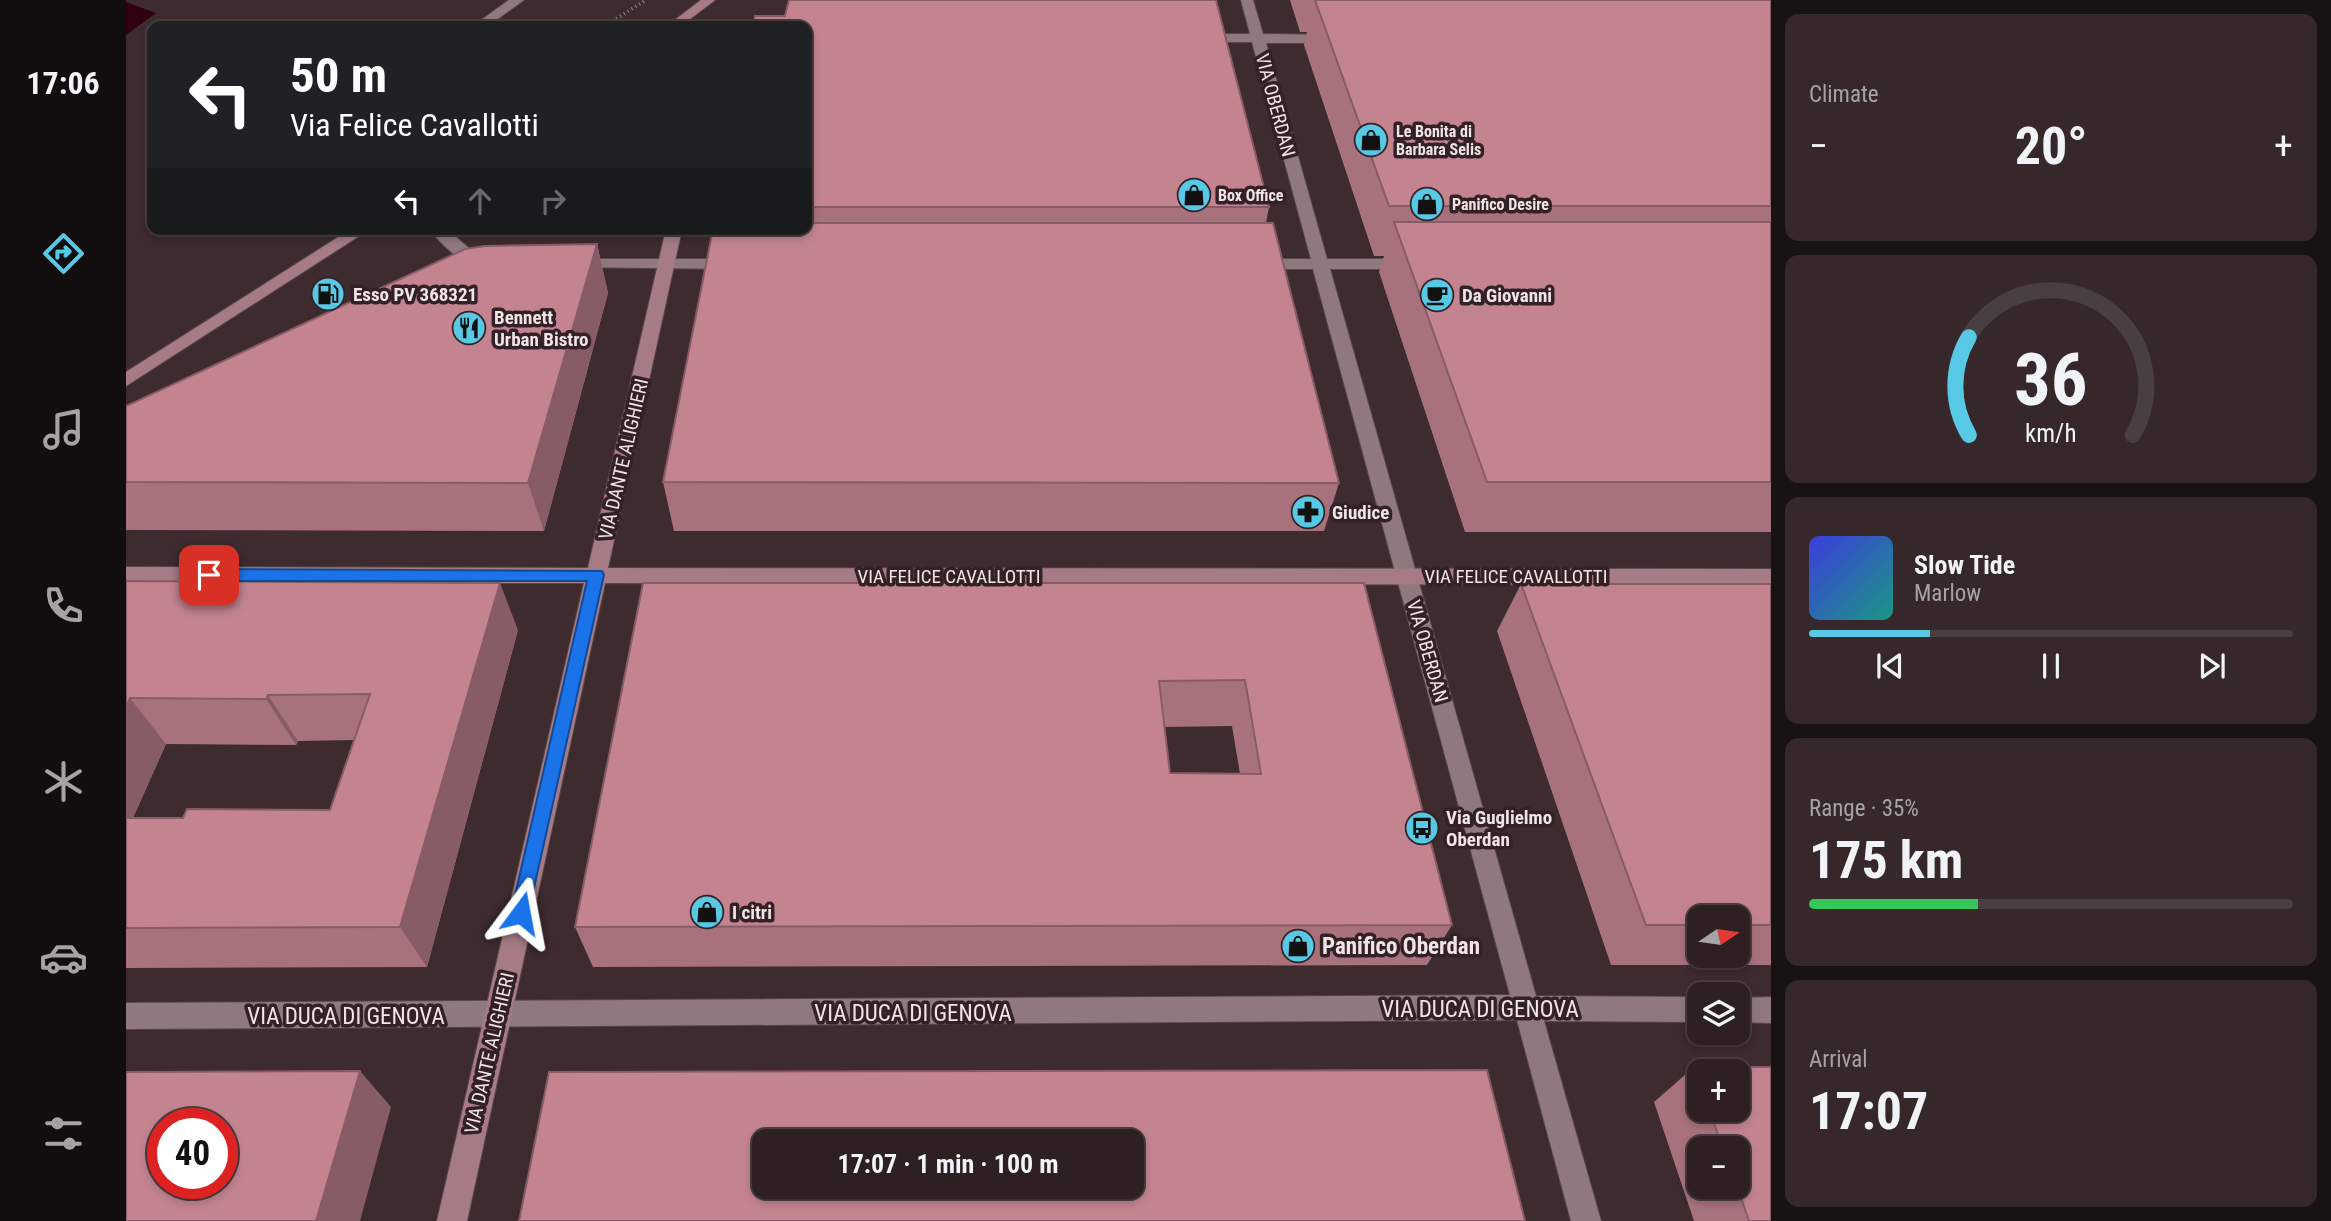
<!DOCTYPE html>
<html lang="en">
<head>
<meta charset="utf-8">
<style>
  :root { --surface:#2e2022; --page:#36282a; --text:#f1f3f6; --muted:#a7a3a5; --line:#493e40; --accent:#58c9e4 }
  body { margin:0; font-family:"Roboto Condensed",sans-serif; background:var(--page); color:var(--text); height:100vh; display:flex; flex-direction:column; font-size:26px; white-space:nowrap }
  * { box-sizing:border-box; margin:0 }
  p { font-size:23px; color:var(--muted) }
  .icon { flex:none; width:38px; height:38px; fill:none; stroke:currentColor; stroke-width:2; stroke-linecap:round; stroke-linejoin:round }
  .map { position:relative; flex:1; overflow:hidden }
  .sheet { display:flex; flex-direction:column; gap:14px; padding:14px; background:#191213; width:560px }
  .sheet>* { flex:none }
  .hud { position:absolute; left:21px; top:21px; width:665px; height:214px; border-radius:14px; box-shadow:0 4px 10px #0003,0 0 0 2px var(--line); background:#202124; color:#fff; overflow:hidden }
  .needle { width:46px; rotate:77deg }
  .controls { position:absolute; left:1561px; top:905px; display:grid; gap:14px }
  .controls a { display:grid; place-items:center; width:63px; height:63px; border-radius:14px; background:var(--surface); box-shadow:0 4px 10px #0003,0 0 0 2px var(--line); font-size:35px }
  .speed { position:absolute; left:21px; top:1108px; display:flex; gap:14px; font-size:35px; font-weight:700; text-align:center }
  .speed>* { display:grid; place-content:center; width:91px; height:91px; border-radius:50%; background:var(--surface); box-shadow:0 4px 10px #0003,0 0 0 2px var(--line); line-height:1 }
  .speed .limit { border:10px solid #d22; background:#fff; color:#111 }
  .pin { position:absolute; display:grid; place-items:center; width:60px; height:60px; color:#fff; margin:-30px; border-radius:14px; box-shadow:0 4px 10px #0006 }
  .me { position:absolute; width:77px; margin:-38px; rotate:13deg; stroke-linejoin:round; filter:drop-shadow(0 0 5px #0008) }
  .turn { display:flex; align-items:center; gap:24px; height:147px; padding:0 28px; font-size:32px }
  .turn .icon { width:91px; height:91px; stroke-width:2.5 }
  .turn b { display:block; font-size:49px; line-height:60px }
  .lanes { display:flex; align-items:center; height:66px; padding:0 28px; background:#0003; justify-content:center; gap:35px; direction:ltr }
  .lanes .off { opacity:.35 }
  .big { font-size:52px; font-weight:700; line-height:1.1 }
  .sheet .tile { flex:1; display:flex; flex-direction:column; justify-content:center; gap:10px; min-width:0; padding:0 24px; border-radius:14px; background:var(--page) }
  .sheet .dial { align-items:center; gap:0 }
  .dial svg { height:182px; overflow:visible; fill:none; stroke:var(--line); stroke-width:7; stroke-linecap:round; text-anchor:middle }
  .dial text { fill:var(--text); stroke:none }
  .song { display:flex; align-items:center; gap:21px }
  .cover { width:84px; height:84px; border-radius:10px; background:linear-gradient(135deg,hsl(240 70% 55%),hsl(170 70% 35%)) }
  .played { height:7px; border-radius:4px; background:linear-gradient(90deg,var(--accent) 25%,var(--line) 25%) }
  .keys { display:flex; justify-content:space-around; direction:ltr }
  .heat { display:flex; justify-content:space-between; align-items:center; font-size:38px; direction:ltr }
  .charge { height:10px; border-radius:5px; background:linear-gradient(90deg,#34c759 35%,var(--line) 0) }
  .trip { position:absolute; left:626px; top:1129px; width:392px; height:70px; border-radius:14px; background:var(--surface); box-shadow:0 4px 10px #0003,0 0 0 2px var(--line); font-weight:700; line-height:70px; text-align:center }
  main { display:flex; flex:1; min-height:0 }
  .menu { display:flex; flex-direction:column; width:126px; justify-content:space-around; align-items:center; background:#120d0e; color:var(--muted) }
  .menu .icon { width:49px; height:49px }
  .menu .on { color:var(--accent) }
  .menu b { font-size:32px; color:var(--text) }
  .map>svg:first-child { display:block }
</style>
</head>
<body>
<main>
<nav class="menu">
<b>17:06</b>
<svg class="icon on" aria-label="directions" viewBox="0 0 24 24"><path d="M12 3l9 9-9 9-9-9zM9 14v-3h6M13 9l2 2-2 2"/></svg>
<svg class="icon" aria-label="music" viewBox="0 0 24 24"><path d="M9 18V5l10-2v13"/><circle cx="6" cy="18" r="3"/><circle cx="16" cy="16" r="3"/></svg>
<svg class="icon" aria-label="phone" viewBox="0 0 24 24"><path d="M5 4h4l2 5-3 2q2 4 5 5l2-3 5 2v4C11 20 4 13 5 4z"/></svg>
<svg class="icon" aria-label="climate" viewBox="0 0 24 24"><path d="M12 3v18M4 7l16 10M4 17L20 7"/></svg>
<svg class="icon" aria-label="car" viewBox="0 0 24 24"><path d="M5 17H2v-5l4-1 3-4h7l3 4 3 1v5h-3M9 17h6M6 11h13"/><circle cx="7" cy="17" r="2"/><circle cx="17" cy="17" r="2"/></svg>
<svg class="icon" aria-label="filters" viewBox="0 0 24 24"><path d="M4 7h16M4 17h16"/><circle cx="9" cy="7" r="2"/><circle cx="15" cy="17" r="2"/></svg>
</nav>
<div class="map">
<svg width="1645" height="1221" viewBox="0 0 1645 1221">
  <rect width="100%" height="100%" fill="#3d2b2e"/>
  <path fill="#300010" d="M0,2L30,13L0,35Z"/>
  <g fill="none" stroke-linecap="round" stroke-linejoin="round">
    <defs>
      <path id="street" d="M383,0H398L362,26H347Z
        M1115,0H1127L1137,34L1209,35L1216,39L1209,43H1140L1201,259H1282L1290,264L1282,269H1204L1410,996L1573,997V1022L1418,1021L1475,1221H1445L1391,1020L0,1029V1003L1384,995L1187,269H1129L1121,264L1129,259H1185L1126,42H1073L1066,38L1073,34H1124Z
        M303,229H321L355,259L364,261L366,264C350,280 314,243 303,229Z
        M447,259H607L615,264L607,269L441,267L439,264L441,261Z
        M1645,997V1023L1612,1022V998Z"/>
      <path id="secondary" d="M575,0H589L555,26H541Z
        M225,229H244L0,386V372Z
        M540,229H556L482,568L1645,569V585L479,583L341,1221H311L458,583H0V567L462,568Z"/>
    </defs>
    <use href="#street" stroke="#59494d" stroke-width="2"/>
    <use href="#secondary" stroke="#59494d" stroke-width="2"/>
    <path stroke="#97888a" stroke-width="3.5" stroke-dasharray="1 3.5" stroke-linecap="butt" d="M479,26L520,0"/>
    <use href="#street" fill="#8f797d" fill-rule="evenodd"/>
    <use href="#secondary" fill="#a67b84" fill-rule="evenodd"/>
  </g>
  <path fill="#a8727c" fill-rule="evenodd" d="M1164,0H1645V532H1339L1253,272L1258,256H1248L1178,45L1181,32H1174Z
    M659,16L1143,207L1140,223L1213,483L1198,531H548L537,482L681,229V26Z
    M471,244L482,293L418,531L0,530V406Z
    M0,581L392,630L301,967L0,968ZM228,740L204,810L57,818H7L40,744L170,745L172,741Z
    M1238,583L1326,925L1301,965L467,967L449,927ZM1106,726L1114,774L1044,773L1039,727Z
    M1395,584H1645V965H1485L1371,631ZM1573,917H1612V956H1573Z
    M1568,1067H1645V1221H1568L1528,1102ZM1573,1071H1612V1110H1573ZM1573,1148H1612V1186H1573Z"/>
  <path fill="#885c65" d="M471,244L482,293L418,531L402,483Z
    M374,583L392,630L301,967L274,927Z
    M142,695L172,741L170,745L140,699Z
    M4,698L40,744L0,833V707Z
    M234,1071L265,1107L234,1221H190Z"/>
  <path fill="#c38490" stroke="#885c65" stroke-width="2" fill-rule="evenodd" d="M663,0H1090L1143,207H681V26H627L629,16H659Z
    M1189,0H1645V206H1263Z
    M132,21L149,26H122Z
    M1268,222H1645V482H1361Z
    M681,223H1147L1213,483L537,482L587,229H681Z
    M471,244L402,483L0,482V406L339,249L359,246Z
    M0,581L374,583L274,927L0,928V818H57L61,809L204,810L244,694L142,695L140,699L4,698L0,707Z
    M517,583H1238L1326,925L449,927ZM1119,680L1135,774L1044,773L1033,681Z
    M1395,584H1645V925H1612V917H1573V925H1520Z
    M1568,1067H1645V1221H1623L1611,1186H1612V1148H1597L1583,1110H1612V1071H1573V1082Z
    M1361,1070L1399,1221H393L423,1072ZM639,1141H1006V1186H639Z
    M234,1071L190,1221H0V1072ZM37,1124H96V1183H37Z"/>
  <path fill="#1a73e8" stroke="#114b97" stroke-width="2" d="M83,569L476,571L478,575L401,919L395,921L388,919L385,913L461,581H83L75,575Z"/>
  <defs>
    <symbol id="shop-disc" viewBox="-11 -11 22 22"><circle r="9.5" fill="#58c9e4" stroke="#332125"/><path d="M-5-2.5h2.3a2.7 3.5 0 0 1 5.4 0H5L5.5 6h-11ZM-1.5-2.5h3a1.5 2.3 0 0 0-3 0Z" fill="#111"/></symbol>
    <symbol id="fuel-disc" viewBox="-11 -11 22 22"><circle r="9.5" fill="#58c9e4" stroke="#332125"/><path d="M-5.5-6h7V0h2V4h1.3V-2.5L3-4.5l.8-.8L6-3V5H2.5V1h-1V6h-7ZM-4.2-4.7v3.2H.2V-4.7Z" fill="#111"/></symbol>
    <symbol id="cafe-disc" viewBox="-11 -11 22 22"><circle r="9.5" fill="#58c9e4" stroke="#332125"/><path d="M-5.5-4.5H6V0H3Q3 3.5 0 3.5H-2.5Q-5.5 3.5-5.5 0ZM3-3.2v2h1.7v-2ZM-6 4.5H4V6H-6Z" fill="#111"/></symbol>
    <symbol id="restaurant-disc" viewBox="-11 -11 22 22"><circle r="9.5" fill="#58c9e4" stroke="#332125"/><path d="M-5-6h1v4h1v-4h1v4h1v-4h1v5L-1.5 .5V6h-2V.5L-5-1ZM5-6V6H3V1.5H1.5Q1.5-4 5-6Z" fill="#111"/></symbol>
    <symbol id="pharmacy-disc" viewBox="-11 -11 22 22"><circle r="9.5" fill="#58c9e4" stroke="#332125"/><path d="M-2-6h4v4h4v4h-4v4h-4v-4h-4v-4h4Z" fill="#111"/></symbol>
    <symbol id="bus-disc" viewBox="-11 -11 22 22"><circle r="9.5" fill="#58c9e4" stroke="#332125"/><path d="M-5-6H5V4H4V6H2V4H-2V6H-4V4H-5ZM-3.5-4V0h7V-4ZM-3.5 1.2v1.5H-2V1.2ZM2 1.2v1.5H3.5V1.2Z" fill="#111"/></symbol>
  </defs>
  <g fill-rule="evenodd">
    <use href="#shop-disc" x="1226" y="121" width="38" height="38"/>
    <use href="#shop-disc" x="1049" y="176" width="38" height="38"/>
    <use href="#shop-disc" x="1282" y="185" width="38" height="38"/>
    <use href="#fuel-disc" x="183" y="275" width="38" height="38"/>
    <use href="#cafe-disc" x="1292" y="276" width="38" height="38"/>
    <use href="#restaurant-disc" x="324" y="309" width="38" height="38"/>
    <use href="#pharmacy-disc" x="1163" y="493" width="38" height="38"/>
    <use href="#bus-disc" x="1277" y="809" width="38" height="38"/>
    <use href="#shop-disc" x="562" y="893" width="38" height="38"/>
    <use href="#shop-disc" x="1153" y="927" width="38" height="38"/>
  </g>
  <g text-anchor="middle" stroke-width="7" stroke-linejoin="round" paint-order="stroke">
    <g font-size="16" font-weight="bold" fill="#f0e4e6" stroke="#332125" text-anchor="start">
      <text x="1270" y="137">Le Bonita di<tspan x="1270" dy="18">Barbara Selis</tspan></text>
      <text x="1092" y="201">Box Office</text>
      <text x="1326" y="210">Panifico Desire</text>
    </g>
    <g font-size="19" fill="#f0e4e6" stroke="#332125">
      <text transform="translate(1150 105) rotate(75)" y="7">VIA OBERDAN</text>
      <text transform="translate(497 459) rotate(-77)" y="7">VIA DANTE ALIGHIERI</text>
      <text x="823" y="583">VIA FELICE CAVALLOTTI</text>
      <text x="1390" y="583">VIA FELICE CAVALLOTTI</text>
      <text transform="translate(1302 651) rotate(74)" y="7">VIA OBERDAN</text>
      <text transform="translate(363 1053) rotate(-77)" y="7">VIA DANTE ALIGHIERI</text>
    </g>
    <g font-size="19" font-weight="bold" fill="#f0e4e6" stroke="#332125" text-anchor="start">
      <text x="227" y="301">Esso PV 368321</text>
      <text x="1336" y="302">Da Giovanni</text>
      <text x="368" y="324">Bennett<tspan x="368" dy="22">Urban Bistro</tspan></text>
      <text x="1206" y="519">Giudice</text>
      <text x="1320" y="824">Via Guglielmo<tspan x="1320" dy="22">Oberdan</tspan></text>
      <text x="606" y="919">I citri</text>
    </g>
    <g font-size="23" font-weight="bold" fill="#f0e4e6" stroke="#332125" text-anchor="start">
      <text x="1196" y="954">Panifico Oberdan</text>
    </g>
    <g font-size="23" fill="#f0e4e6" stroke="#332125">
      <text x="1354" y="1017">VIA DUCA DI GENOVA</text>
      <text x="787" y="1021">VIA DUCA DI GENOVA</text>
      <text x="220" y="1024">VIA DUCA DI GENOVA</text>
    </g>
  </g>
</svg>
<div class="controls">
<a><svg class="needle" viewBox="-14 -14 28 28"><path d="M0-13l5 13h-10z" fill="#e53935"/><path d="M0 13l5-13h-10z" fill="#a7a3a5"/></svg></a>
<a><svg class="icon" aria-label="layers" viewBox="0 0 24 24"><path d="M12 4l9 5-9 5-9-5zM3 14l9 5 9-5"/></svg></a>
<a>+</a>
<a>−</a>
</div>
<div class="speed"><div class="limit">40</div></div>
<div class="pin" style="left:83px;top:575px;background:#d93025"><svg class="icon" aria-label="arrive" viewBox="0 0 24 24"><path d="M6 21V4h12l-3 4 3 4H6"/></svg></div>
<svg class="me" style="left:395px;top:913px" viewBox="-20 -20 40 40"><path d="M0-17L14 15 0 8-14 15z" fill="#1a73e8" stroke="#fff" stroke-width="4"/></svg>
<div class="trip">17:07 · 1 min · 100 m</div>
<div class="hud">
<div class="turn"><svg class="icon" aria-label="left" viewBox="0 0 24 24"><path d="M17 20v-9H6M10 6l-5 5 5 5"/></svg><div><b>50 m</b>Via Felice Cavallotti</div></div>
<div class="lanes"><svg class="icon" aria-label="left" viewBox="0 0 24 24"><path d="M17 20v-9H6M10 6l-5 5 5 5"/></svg><svg class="icon off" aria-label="ahead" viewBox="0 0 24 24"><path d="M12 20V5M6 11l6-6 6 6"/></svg><svg class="icon off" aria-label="right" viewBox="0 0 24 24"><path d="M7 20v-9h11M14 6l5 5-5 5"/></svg></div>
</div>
</div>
<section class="sheet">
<div class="tile"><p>Climate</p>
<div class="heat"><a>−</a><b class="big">20°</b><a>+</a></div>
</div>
<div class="tile dial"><svg viewBox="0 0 100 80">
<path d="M14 69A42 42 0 1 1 86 69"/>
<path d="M14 69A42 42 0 0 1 14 26" stroke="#58c9e4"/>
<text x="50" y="56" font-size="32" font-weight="700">36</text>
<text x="50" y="72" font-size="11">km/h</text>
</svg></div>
<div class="tile">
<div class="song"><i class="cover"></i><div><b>Slow Tide</b><p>Marlow</p></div></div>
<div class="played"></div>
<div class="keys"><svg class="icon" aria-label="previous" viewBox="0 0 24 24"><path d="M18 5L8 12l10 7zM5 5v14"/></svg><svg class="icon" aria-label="pause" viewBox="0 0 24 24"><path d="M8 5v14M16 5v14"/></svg><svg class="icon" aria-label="next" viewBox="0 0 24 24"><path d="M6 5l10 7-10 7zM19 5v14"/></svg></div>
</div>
<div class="tile"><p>Range · 35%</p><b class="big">175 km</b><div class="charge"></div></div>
<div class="tile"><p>Arrival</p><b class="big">17:07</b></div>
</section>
</main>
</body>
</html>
